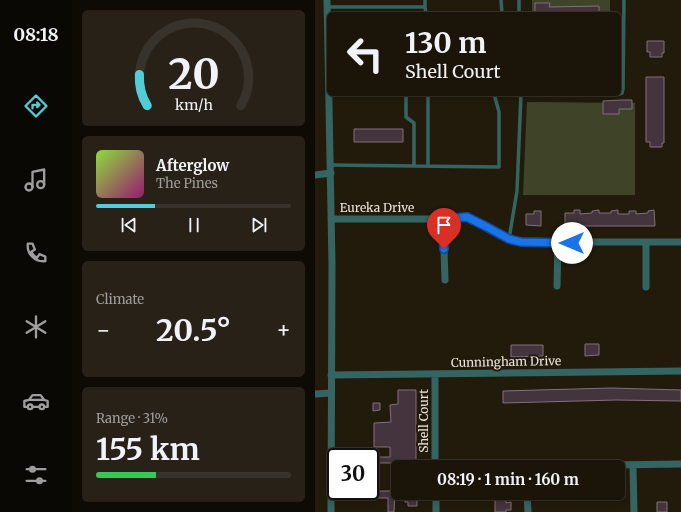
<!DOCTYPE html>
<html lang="en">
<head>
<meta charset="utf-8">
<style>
  :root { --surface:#1a1409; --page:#272117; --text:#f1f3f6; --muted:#9f9e9c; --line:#38332a; --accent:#52ccd6 }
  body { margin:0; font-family:Merriweather,serif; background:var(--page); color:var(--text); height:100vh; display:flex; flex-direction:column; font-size:15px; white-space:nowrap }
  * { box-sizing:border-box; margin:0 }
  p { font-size:13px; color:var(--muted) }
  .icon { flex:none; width:22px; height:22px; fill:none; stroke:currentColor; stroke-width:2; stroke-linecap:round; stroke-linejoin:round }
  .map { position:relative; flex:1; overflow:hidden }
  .sheet { display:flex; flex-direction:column; gap:10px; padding:10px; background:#0e0b05; width:243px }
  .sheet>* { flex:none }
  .top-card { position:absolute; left:12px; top:12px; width:294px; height:84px; border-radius:6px; box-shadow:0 2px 6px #0003,0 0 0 1px var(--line); background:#1a1409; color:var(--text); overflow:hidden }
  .speed { position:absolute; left:12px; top:448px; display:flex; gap:8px; font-size:20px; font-weight:700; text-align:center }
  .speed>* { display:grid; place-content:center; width:52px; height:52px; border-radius:50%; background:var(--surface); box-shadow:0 2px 6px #0003,0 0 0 1px var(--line); line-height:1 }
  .speed .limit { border:2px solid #111; border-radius:6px; background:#fff; color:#111 }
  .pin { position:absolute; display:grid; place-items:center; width:34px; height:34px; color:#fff; margin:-41px -17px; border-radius:50% 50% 50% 0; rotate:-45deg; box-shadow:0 0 4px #0007 }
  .pin .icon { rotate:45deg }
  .me { position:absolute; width:44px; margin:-22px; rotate:270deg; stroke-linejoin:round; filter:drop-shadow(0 0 3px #0008) }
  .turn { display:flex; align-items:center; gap:14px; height:84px; padding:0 12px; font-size:18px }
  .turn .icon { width:52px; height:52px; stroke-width:2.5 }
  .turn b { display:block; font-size:28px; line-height:34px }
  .big { font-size:30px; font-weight:700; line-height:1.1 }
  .sheet .widget { flex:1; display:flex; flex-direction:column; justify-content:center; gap:6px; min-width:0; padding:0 14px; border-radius:6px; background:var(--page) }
  .sheet .dial { align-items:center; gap:0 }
  .dial svg { height:104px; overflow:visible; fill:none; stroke:var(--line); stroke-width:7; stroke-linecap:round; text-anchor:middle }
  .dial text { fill:var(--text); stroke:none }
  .song { display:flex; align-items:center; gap:12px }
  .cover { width:48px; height:48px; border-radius:6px; background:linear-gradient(135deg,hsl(90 70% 55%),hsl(320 70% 35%)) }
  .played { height:4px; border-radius:2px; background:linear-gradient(90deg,var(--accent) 30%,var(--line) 30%) }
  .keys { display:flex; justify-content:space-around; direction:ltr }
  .heat { display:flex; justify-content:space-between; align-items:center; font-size:22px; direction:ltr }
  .charge { height:6px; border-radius:3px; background:linear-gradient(90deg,#34c759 31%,var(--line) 0) }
  .trip { position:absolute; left:76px; top:460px; width:234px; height:40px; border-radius:6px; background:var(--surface); box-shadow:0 2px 6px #0003,0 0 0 1px var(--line); font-weight:700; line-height:40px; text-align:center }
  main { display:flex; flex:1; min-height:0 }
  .dock { display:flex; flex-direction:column; width:72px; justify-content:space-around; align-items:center; background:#0a0804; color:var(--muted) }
  .dock .icon { width:28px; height:28px }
  .dock .on { color:var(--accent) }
  .dock b { font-size:18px; color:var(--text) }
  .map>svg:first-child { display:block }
</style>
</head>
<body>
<main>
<nav class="dock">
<b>08:18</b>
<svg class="icon on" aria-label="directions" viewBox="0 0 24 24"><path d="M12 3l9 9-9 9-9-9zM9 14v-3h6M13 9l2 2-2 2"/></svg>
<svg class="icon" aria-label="music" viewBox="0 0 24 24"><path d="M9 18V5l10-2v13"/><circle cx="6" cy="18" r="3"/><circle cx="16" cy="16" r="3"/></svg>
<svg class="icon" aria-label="phone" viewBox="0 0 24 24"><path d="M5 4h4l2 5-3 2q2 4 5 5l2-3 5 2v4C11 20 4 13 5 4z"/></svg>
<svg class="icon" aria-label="climate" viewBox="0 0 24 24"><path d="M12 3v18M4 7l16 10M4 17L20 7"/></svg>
<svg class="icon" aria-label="car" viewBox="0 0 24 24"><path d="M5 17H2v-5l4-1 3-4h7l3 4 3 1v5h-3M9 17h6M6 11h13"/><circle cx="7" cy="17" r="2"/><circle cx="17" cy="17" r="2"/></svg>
<svg class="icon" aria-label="filters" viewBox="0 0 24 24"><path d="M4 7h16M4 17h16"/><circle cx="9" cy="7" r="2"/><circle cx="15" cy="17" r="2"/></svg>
</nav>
<section class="sheet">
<div class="widget dial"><svg viewBox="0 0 100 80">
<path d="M14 69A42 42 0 1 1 86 69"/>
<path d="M14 69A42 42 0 0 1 8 45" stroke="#52ccd6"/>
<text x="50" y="56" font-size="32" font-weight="700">20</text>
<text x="50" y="72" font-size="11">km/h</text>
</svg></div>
<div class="widget">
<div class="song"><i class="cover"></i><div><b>Afterglow</b><p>The Pines</p></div></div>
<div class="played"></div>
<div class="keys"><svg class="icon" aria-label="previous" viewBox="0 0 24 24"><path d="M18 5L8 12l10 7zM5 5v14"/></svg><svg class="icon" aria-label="pause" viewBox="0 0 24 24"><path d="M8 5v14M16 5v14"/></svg><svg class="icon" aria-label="next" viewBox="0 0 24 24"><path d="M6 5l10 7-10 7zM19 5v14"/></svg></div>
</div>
<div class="widget"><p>Climate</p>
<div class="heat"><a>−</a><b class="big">20.5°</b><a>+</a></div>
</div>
<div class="widget"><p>Range · 31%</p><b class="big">155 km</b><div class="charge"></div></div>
</section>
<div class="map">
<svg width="366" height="512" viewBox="0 0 366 512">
  <rect width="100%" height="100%" fill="#221b0c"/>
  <path fill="#3f4429" d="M217,0H295V14H217Z
    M212,102L320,103V195H208Z"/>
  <path fill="#44343e" stroke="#826f7b" d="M220,3H235L234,7L284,6V14H220Z
    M332,41H349V53H347V57H335V52H332Z
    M331,77H349V143H347V147H335V142H331Z
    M306,100H317V109H304V114H288V101Z
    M39,129H88V142H39Z
    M259,210H265V214L277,213V211L284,210V213H296V211L303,210V214H314V211H321V214L333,213V211L339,210L340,226H258L250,225V213H259Z
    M219,211H226V226L211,225V214H219Z
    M270,344H284V355L270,356Z
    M196,345H228V356L196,357Z
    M296,388L366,390V401L301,400L188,403V391Z
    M83,390H101V467H89V463H65L63,464L64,481L56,482V474H58V457H75V447H59V423L76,422L75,405L83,404Z
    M58,403H65V410L58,411Z
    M59,491H80L79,512H73V498H59Z
    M102,493V506H93V502H90L89,494Z
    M175,493H191V503L196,502V510H191V512H180V499H175Z
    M342,502H352V512H342Z"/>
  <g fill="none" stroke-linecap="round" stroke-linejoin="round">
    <path stroke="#346563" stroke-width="3.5" d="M186,0L187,14
      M204,0V14
      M12,7H110V0
      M110,7L111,14
      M91,94V117L99,123V165
      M113,94V165
      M206,94H304
      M304,94L307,93L308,89L309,0
      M15,165L184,167V112L179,94
      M194,239L202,191L206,94"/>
    <path stroke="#346563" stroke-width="7" d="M12,0L17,264L16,512
      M0,175L16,173
      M16,219H128L152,217L170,225L194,239L207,242H366
      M128,219L130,280
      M331,243V287
      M242,286L243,243
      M120,374V467
      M16,375L366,371
      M0,394L16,393
      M318,466L319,512
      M168,467L366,464
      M121,493V512
      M212,493L213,512"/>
  </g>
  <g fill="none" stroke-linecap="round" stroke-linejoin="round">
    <defs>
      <path id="route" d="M129,249L128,219L152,217L170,226L194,239L206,242L257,243"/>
    </defs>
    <use href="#route" stroke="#114b97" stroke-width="10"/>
    <use href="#route" stroke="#1a73e8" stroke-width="7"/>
  </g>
  <g text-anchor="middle" stroke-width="4" stroke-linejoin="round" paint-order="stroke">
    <g font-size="12" fill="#ece6dd" stroke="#221b0c">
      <text x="62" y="212">Eureka Drive</text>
      <text transform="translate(191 362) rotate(-1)" y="4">Cunningham Drive</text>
      <text transform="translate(109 421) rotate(-90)" y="4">Shell Court</text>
    </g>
  </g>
</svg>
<div class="speed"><div class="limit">30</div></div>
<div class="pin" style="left:129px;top:249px;background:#d93025"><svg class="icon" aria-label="arrive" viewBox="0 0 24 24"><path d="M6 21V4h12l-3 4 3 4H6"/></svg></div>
<svg class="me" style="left:257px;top:243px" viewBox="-20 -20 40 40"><circle r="19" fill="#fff"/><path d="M0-13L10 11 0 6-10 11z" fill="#1a73e8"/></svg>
<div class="trip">08:19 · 1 min · 160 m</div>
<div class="top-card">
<div class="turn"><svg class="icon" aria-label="left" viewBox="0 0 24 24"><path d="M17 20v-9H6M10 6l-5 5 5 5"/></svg><div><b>130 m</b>Shell Court</div></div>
</div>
</div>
</main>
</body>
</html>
